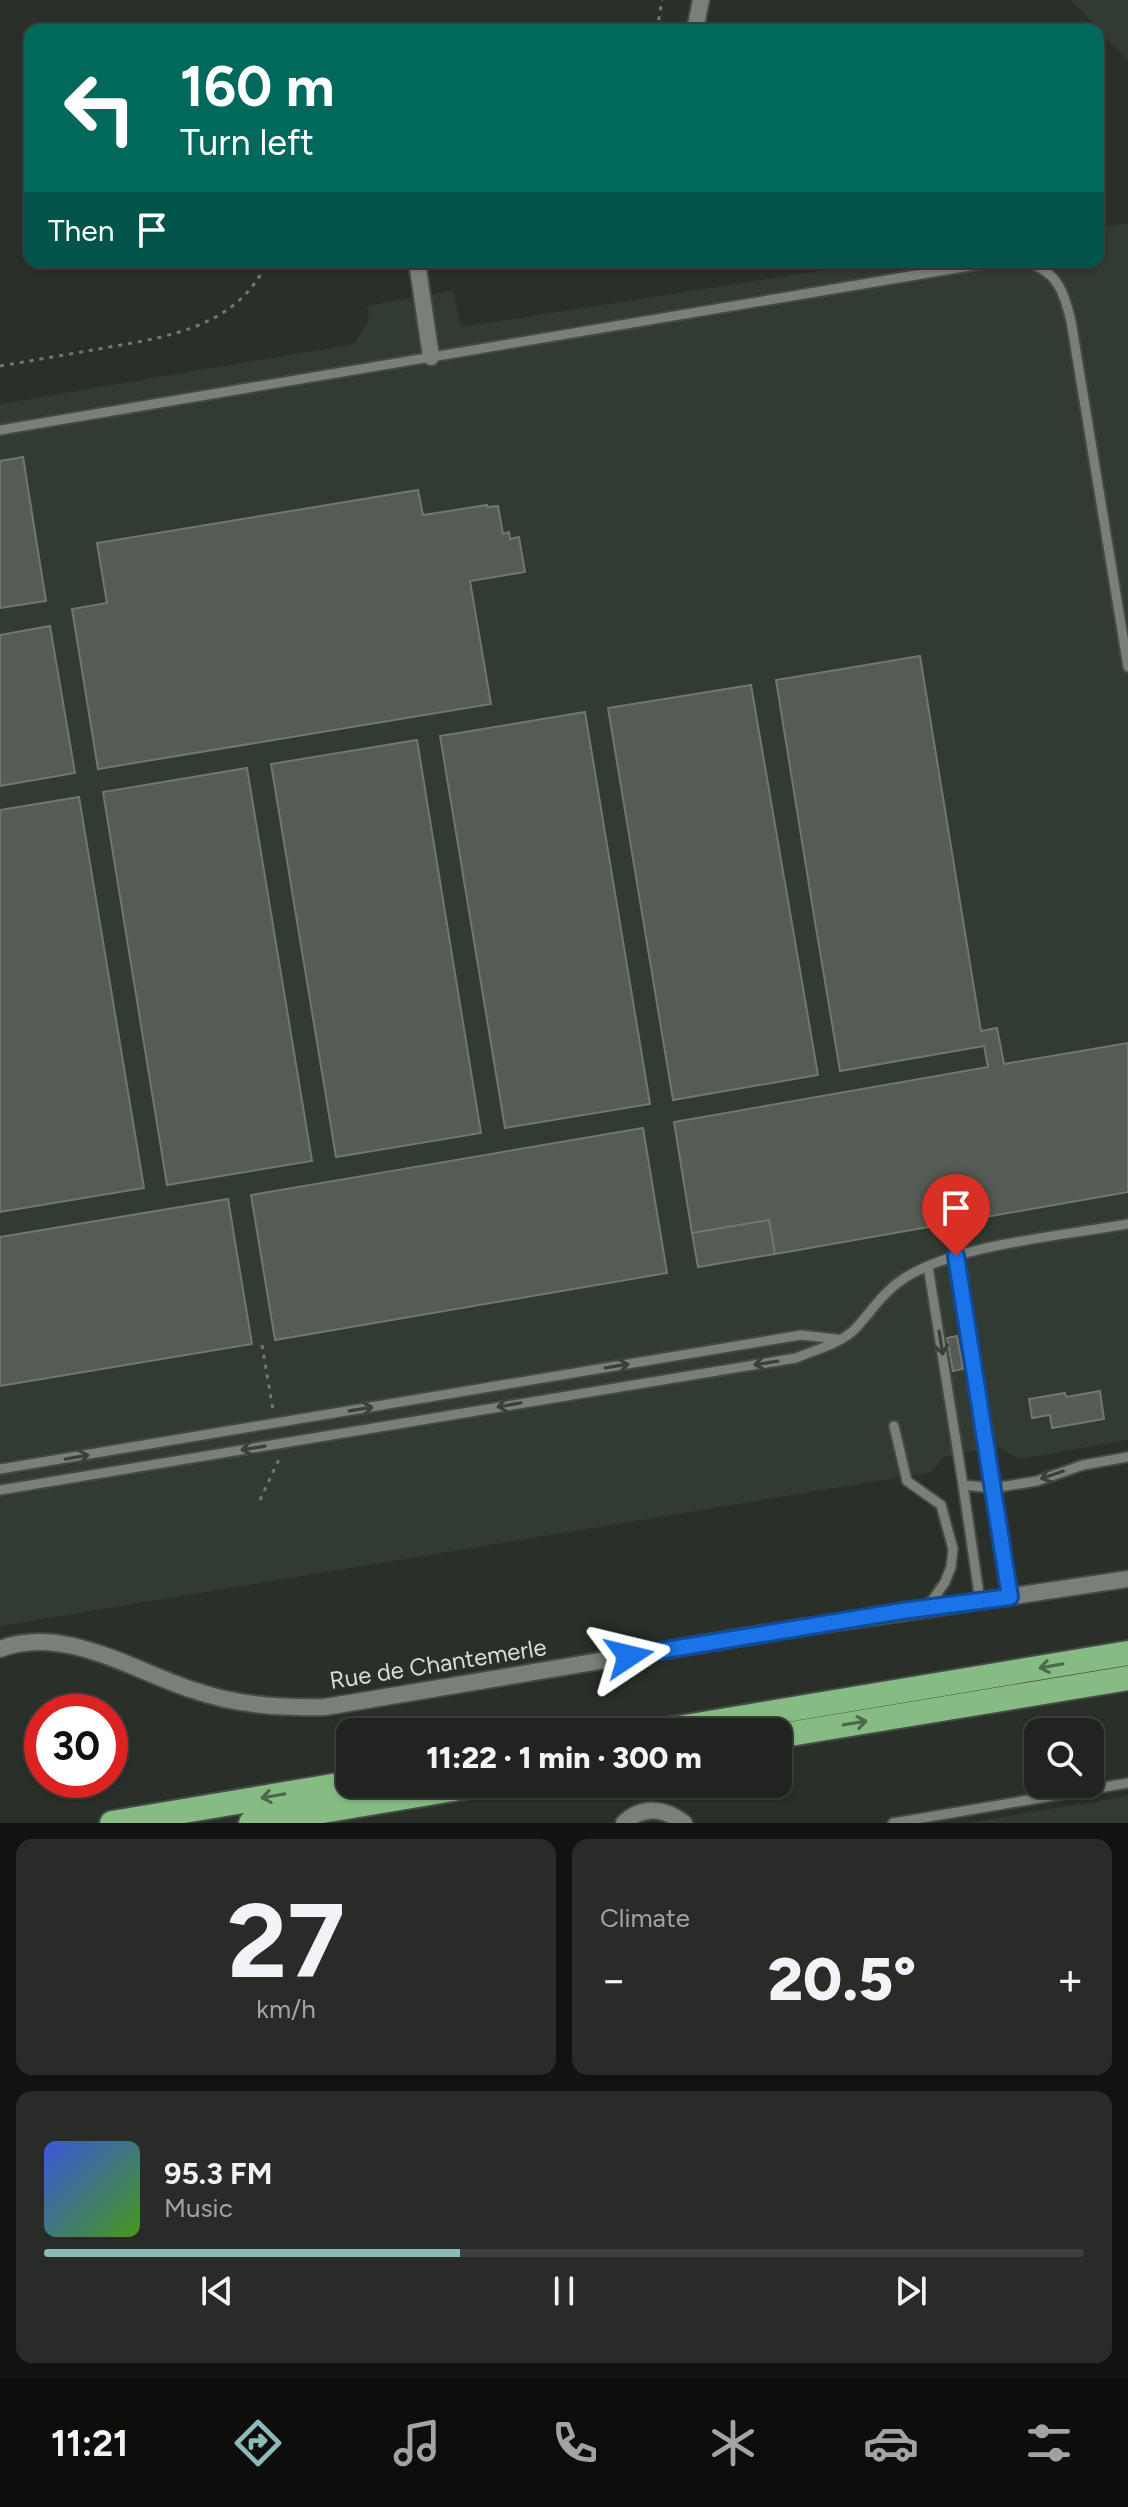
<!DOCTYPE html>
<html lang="en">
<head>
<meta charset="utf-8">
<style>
  :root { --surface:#20231f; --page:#282b28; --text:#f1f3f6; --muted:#a2a4a4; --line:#3d403d; --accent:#8bbbb9 }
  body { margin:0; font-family:Figtree,sans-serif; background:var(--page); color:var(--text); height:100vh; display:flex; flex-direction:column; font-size:30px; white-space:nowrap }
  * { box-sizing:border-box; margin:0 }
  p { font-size:26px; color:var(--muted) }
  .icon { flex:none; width:44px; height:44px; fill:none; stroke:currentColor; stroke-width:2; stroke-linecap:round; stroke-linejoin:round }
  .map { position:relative; height:1823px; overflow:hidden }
  .details { display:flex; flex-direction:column; gap:16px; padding:16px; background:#121311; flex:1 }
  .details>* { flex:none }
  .hud { position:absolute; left:24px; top:24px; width:1080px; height:244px; border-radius:16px; box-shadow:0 2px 6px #0004,0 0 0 2px var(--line); background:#00695c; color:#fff; overflow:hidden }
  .fabs { position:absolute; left:1024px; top:1718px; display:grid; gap:16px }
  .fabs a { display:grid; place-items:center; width:80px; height:80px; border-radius:16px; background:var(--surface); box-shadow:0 2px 6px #0004,0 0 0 2px var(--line); font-size:40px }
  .speed { position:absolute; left:24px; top:1694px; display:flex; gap:16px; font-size:40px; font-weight:700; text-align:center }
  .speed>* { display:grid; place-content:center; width:104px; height:104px; border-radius:50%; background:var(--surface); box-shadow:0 2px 6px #0004,0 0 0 2px var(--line); line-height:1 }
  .speed .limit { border:12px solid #d22; background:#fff; color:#111 }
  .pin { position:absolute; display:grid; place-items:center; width:68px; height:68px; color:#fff; margin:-82px -34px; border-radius:50% 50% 50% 0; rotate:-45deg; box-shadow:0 0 8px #0007 }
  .pin .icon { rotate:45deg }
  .me { position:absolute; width:88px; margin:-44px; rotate:80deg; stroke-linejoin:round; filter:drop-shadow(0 0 6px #0008) }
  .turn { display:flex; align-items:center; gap:28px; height:168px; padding:0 24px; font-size:36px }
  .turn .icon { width:104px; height:104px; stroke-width:2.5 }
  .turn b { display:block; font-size:56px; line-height:68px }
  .then { display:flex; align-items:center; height:76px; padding:0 24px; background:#0003; gap:16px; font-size:30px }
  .big { font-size:60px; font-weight:800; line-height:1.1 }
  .details .widget { flex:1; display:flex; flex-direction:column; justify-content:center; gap:12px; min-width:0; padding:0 28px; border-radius:16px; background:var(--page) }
  .details .dial { align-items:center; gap:0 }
  .dial b { font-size:104px; line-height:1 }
  .song { display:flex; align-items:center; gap:24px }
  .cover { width:96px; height:96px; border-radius:12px; background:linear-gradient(135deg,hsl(230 70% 55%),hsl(100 70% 35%)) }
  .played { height:8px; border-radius:4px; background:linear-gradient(90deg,var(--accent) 40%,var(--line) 40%) }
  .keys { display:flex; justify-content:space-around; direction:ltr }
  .heat { display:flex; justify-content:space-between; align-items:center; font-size:44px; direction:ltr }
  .details .tiles { flex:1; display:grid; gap:16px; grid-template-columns:1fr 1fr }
  .widget:last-child { grid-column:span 2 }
  .trip { position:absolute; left:336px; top:1718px; width:456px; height:80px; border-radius:16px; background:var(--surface); box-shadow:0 2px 6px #0004,0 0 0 2px var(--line); font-weight:800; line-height:80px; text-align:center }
  .menu { display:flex; height:128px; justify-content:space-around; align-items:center; background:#0d0e0c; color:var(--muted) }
  .menu .icon { width:56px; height:56px }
  .menu .active { color:var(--accent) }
  .menu b { font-size:36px; color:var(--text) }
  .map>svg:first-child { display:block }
</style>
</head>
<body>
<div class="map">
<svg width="1128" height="1823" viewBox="0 0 1128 1823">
  <rect width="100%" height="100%" fill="#2a2f29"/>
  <path fill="#313b31" d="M1071,0H1128V61Z
    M1128,223V1440L1019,1459L998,1447L944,1457L932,1472L0,1626V404L354,344L369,320L367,306L453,290L461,327L876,262H1098V228Z
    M1128,1796V1823H967Z"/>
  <path fill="#555b55" stroke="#707670" stroke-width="2" d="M23,457L46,601L0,608V461Z
    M418,490L423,515L487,505V507L498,506L503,534L509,532L510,539L519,537L525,572L470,581L491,704L98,769L72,609L107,603L97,543Z
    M50,626L75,773L0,786V635Z
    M920,656L981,1031L997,1028L1004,1064L1128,1043V1192L775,1254L769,1220L692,1233L674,1122L988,1067L984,1046L840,1071L814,916L776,680Z
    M751,685L818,1075L673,1100L608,708Z
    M585,712L650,1104L505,1128L440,736Z
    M417,740L481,1133L336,1157L271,764Z
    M247,768L312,1161L167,1185L103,792Z
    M79,797L144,1188L0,1212V810Z
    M643,1128L667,1273L275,1340L251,1195Z
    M228,1199L252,1344L0,1386V1237Z
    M769,1220L775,1254L698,1267L692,1233Z
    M957,1336L963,1369L953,1371L947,1338Z
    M1100,1391L1104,1419L1052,1428L1050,1415L1032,1418L1029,1399L1065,1393L1066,1397Z"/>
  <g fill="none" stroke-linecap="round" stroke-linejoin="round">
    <defs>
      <path id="service" d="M1028,262C1058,273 1064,292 1071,321L1128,667
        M0,430L993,262
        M956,1256L1010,1597
        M928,1266L963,1485
        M894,1426L907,1481L941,1505L953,1549L951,1567L945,1582L927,1608
        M0,1469L801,1335L837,1339
        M0,1490L796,1358C815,1350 842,1343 856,1328C871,1312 883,1292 903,1279C956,1244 1063,1236 1128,1224
        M980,1601L963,1485L993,1488L1037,1481L1083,1465L1128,1457
        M893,1823L1128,1783"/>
      <path id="minor" d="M695,30L701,0
        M417,262L431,357
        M0,1649C63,1624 134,1671 193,1690C236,1705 279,1708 325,1707L779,1631L1128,1579
        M624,1823C643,1805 665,1808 684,1823"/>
      <path id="motorway" d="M655,1732L1128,1653
        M778,1736L1128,1678
        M112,1823L350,1783
        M251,1823L483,1784"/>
    </defs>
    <use href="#service" stroke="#454a45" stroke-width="13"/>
    <use href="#minor" stroke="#454a45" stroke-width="20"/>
    <use href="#motorway" stroke="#454a45" stroke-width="28"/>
    <path stroke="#737772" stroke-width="3" stroke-dasharray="4 6" stroke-linecap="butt" d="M657,30L662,0
      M0,366C35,360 70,354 104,348C167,337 238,327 267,262
      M262,1345L273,1410
      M260,1500L280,1457"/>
    <use href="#service" stroke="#7a8079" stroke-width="9"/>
    <use href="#minor" stroke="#7a8079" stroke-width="16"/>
    <use href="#motorway" stroke="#86bc84" stroke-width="24"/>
  </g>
  <defs><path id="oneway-shaft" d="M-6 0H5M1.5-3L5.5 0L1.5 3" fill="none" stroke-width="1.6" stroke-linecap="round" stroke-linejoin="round" transform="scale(2)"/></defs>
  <g stroke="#3a3f39">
    <use href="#oneway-shaft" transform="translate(941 1343) rotate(81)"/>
    <use href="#oneway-shaft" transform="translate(766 1363) rotate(171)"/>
    <use href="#oneway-shaft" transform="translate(617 1366) rotate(-9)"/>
    <use href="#oneway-shaft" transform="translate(509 1405) rotate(170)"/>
    <use href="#oneway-shaft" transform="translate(361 1409) rotate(-9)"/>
    <use href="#oneway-shaft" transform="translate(253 1448) rotate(171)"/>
    <use href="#oneway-shaft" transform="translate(77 1457) rotate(-10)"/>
    <use href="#oneway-shaft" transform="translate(1052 1475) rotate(161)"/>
  </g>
  <g stroke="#4f674d">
    <use href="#oneway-shaft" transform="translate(1051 1666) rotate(170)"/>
    <use href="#oneway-shaft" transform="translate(855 1723) rotate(-9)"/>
    <use href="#oneway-shaft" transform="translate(273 1796) rotate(170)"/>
  </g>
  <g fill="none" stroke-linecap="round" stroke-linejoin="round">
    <defs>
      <path id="route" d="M629,1656L902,1611L1010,1597L956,1256"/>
    </defs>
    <use href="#route" stroke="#114b97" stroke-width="20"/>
    <use href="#route" stroke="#1a73e8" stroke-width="14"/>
  </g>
  <g text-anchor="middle" stroke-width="8" stroke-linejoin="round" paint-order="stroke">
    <g font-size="24" fill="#d8dbd7" stroke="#2a2f29">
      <text transform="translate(438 1664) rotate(-9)" y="8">Rue de Chantemerle</text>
    </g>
  </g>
</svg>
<div class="fabs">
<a><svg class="icon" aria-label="search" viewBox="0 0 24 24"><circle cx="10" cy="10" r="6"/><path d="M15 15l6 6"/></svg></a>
</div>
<div class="speed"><div class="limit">30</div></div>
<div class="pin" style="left:956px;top:1256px;background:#d93025"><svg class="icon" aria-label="arrive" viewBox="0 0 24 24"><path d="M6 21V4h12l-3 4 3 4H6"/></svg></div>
<svg class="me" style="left:629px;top:1656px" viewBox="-20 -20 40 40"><path d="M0-17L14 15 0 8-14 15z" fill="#1a73e8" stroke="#fff" stroke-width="4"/></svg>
<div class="trip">11:22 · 1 min · 300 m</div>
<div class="hud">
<div class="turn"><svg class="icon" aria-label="left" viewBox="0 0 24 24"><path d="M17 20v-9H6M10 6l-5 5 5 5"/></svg><div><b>160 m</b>Turn left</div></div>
<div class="then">Then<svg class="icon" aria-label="arrive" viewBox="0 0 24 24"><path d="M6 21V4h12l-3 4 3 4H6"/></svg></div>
</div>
</div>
<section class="details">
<div class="tiles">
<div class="widget dial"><b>27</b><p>km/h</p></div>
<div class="widget"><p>Climate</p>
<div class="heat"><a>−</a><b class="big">20.5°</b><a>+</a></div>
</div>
<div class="widget">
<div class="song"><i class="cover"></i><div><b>95.3 FM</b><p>Music</p></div></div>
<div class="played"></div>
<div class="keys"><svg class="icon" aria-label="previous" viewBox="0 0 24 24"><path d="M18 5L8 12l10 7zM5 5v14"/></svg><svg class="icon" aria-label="pause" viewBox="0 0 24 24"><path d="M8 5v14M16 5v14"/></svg><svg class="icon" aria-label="next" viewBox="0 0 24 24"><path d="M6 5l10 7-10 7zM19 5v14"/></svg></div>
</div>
</div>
</section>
<nav class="menu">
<b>11:21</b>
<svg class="icon active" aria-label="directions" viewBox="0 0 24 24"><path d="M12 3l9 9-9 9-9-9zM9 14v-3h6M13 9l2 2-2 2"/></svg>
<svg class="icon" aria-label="music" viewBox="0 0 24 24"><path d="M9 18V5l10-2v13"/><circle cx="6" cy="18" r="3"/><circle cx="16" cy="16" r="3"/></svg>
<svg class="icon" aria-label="phone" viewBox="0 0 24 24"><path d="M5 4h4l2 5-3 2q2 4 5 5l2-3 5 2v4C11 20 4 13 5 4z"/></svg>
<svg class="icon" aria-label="climate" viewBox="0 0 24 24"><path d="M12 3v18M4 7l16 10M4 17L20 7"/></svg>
<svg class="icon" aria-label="car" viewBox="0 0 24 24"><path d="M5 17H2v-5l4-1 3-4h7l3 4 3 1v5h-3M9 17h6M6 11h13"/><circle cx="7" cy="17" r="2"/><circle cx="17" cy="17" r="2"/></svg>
<svg class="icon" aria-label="filters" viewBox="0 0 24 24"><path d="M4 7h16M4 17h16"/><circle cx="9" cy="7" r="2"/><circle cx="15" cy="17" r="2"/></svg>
</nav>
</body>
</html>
